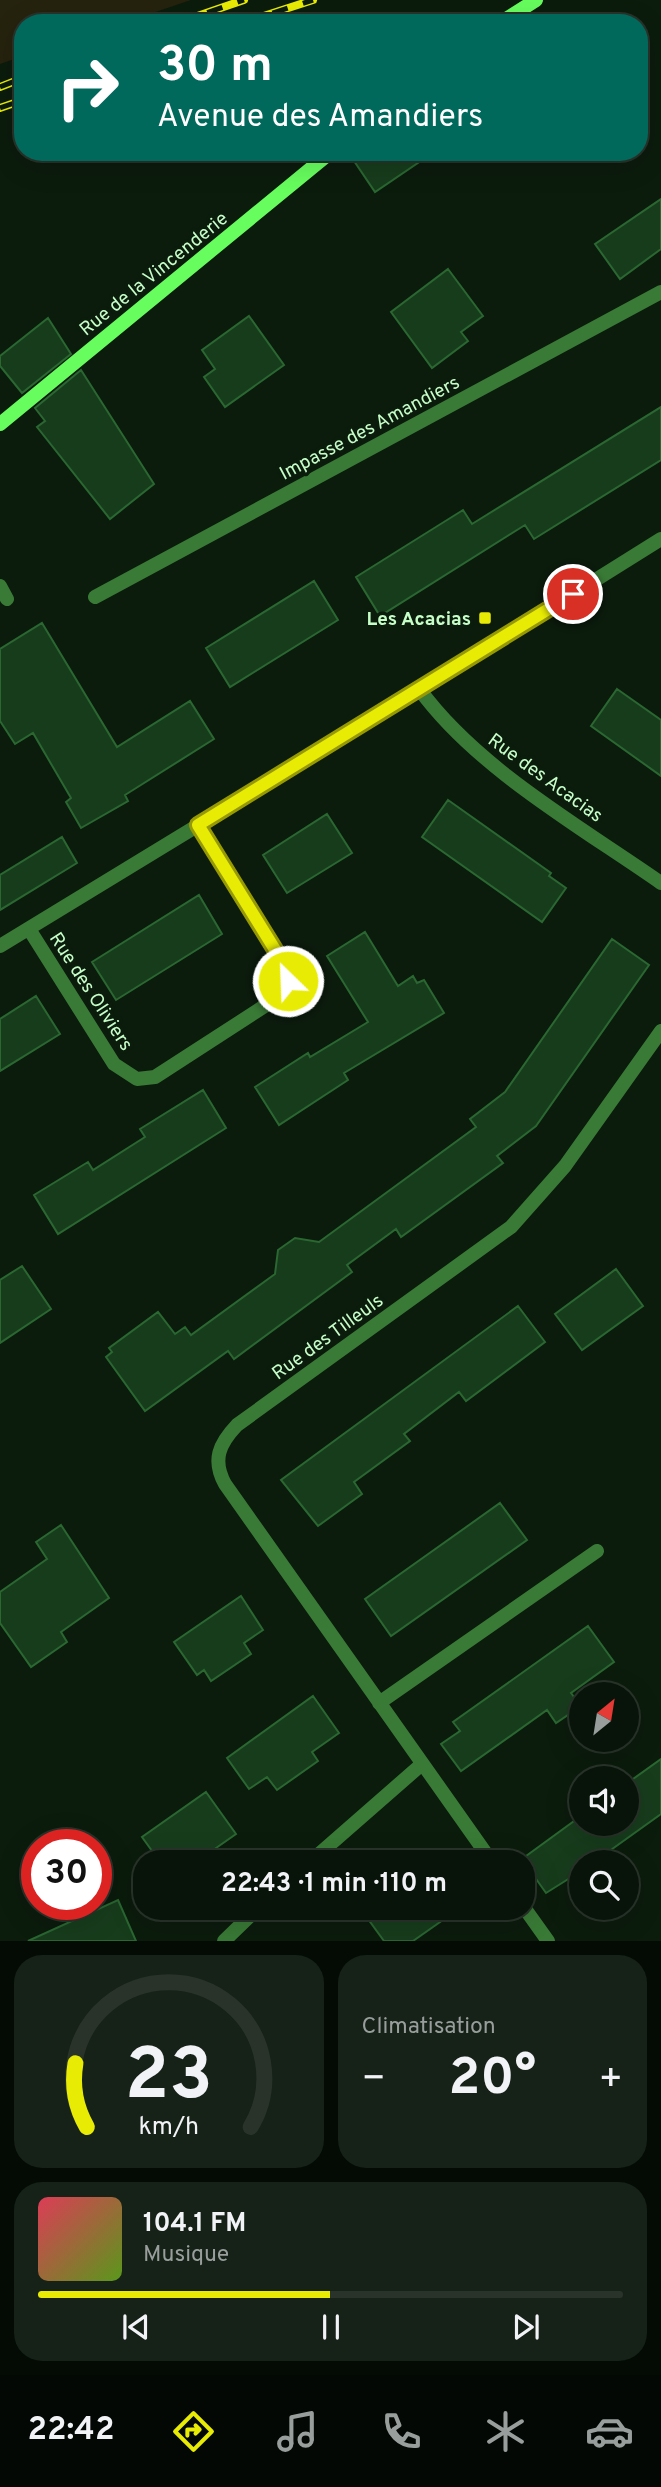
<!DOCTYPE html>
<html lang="fr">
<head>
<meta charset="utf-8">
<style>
  :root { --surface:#081409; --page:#162117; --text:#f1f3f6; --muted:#989e9c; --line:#29332a; --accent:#e8ec04 }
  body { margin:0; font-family:Overpass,sans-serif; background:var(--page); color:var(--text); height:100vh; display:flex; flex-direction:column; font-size:26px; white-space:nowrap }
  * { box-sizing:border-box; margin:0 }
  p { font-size:23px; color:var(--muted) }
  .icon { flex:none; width:38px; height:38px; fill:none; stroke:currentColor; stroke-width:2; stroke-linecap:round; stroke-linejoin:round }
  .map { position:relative; height:1941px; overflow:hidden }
  .panel { display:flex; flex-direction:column; gap:14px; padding:14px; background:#040b05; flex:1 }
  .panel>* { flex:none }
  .guide { position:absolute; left:14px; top:14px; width:634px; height:147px; border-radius:28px; box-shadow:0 7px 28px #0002,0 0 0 2px var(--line); background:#00695c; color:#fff; overflow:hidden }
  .needle { width:46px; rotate:30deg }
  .fabs { position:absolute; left:569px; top:1682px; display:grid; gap:14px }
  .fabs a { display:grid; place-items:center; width:70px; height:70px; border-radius:50%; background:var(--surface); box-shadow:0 7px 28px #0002,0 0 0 2px var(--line); font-size:35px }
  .speed { position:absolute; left:21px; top:1829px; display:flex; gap:14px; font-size:35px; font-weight:700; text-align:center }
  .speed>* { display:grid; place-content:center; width:91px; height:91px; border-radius:50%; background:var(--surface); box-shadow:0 7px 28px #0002,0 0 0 2px var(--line); line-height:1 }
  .speed .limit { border:10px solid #d22; background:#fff; color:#111 }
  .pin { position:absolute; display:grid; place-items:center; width:60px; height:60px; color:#fff; margin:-30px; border:4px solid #fff; border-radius:50%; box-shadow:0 2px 7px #0007 }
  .me { position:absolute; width:77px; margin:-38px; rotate:336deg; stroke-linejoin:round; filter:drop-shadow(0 0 5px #0008) }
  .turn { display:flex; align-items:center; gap:24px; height:147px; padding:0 28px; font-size:32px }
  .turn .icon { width:91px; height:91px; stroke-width:2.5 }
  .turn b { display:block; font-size:49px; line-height:60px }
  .big { font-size:52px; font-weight:700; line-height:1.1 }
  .panel .widget { flex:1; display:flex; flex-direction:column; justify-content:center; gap:10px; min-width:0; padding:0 24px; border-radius:28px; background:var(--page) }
  .panel .dial { align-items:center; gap:0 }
  .dial svg { height:182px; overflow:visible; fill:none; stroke:var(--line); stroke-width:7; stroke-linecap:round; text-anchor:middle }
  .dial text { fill:var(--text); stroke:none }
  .song { display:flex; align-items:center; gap:21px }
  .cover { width:84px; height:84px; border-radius:10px; background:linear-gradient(135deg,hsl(350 70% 55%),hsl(90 70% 35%)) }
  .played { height:7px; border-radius:4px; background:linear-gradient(90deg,var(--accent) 50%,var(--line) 50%) }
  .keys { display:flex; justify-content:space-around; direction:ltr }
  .heat { display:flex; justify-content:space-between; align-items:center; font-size:38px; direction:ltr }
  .panel .tiles { flex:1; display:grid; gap:14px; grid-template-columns:1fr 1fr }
  .widget:last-child { grid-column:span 2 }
  .trip { position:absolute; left:133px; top:1850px; width:402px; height:70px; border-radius:28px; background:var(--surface); box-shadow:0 7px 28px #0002,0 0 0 2px var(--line); font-weight:700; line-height:70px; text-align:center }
  .dock { display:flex; height:112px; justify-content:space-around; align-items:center; background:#030804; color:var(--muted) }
  .dock .icon { width:49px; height:49px }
  .dock .current { color:var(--accent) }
  .dock b { font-size:32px; color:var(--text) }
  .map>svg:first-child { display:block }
</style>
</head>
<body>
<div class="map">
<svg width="661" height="1941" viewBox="0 0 661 1941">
  <rect width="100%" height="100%" fill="#0b1b0c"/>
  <path fill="#25220e" d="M0,0H191L123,23H23V56L0,64Z"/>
  <path fill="#173c1c" stroke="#2a6731" stroke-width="2" d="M348,152H434L375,192Z
    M661,199V249L620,279L595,244Z
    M448,269L483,316L461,332L468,341L432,368L391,312Z
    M249,316L284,365L225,407L204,377L215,369L202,350Z
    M48,318L71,354L22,393L0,366V356Z
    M81,370L154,484L110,519L37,427L45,421L35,408Z
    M661,407V460L534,539L525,525L380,616L356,577L463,510L472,524Z
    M314,581L338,620L230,687L206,648Z
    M42,623L117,747L190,701L214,739L125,795L128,801L81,828L66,802L71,798L33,733L15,744L0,721V649Z
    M617,689L661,720V776L591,726Z
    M448,800L551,873L549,876L566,888L542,922L422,837Z
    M327,814L352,853L287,893L263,855Z
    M62,837L77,863L0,910V875Z
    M199,895L222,934L116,1000L92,962Z
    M365,932L398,986L413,976L417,983L424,980L444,1013L344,1073L348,1080L279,1125L255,1087L308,1053L310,1057L368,1022L327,956Z
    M612,939L649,965L536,1126L497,1156L503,1163L401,1237L396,1229L347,1265L352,1272L234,1359L228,1351L145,1411L106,1357L112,1352L109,1348L158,1312L175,1334L185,1327L191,1335L275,1274L278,1250L295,1238L319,1242L476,1127L470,1119L505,1092Z
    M36,996L60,1034L0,1071V1019Z
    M203,1090L226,1128L58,1234L34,1195L88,1162L93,1170L145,1137L140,1129Z
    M22,1266L51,1309L0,1343V1280Z
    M616,1269L643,1306L582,1350L555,1314Z
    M518,1306L545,1342L466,1401L459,1392L404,1434L410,1441L354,1482L362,1494L318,1526L281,1480Z
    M500,1503L527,1540L391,1636L365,1599Z
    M61,1525L109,1598L61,1632L67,1642L31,1667L0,1623V1592L47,1559L36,1542Z
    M241,1596L263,1630L244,1643L251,1654L211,1681L204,1670L197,1675L174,1642Z
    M588,1626L614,1662L571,1693L581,1706L556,1723L547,1710L461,1771L441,1744L460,1731L453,1722Z
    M313,1696L339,1733L312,1752L318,1761L277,1790L267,1777L249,1789L227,1758Z
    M661,1759V1814L594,1862H581V1871L546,1893L522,1859L581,1816V1824H626V1784Z
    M206,1792L236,1834L196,1862H160L142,1837Z
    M118,1900L136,1941H28Z
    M360,1908H460L413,1941H384Z"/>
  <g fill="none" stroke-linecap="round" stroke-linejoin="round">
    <path stroke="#397a36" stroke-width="14" d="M0,586L7,599"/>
    <path stroke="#397a36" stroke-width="14" d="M95,597L661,292
      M420,690C478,769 581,827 661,883
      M29,929L114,1064L137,1079L155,1077L277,998L288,981L282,961L198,825
      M0,946L420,690L661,539
      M379,1703L597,1551
      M310,1862L422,1764
      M492,1862L225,1484C212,1460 219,1444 237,1425L511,1227L565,1166L661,1031
      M523,1906L548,1941
      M224,1941L258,1908"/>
    <path stroke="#67fd5e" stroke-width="14" d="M500,23L536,0
      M0,424L331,152"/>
    <defs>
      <path id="rail" d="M177,23L244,0
        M242,23L313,0
        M0,87L23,78
        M0,108L23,100"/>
    </defs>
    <use href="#rail" stroke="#e8ec04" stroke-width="8"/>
    <use href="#rail" stroke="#0b1b0c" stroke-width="5" stroke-dasharray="16" stroke-linecap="butt"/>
  </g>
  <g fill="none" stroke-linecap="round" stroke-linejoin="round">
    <defs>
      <path id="route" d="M288,981L282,961L198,825L573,594"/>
    </defs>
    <use href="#route" stroke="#979903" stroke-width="18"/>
    <use href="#route" stroke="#e8ec04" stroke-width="12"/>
  </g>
  <rect fill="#e8ec04" stroke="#0b1b0c" stroke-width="2.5" x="478" y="611" width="14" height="14" rx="3.5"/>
  <g text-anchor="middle" stroke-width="7" stroke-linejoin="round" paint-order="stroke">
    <g font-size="19" fill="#c6fec8" stroke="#0b1b0c">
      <text transform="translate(153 273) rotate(-39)" y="7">Rue de la Vincenderie</text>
      <text transform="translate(369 427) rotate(-28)" y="7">Impasse des Amandiers</text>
      <text transform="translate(546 777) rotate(36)" y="7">Rue des Acacias</text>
      <text transform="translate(92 991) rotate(57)" y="7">Rue des Oliviers</text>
      <text transform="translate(327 1336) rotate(-36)" y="7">Rue des Tilleuls</text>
    </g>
    <g font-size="19" font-weight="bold" fill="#c6fec8" stroke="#0b1b0c" text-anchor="end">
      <text x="471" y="625">Les Acacias</text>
    </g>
  </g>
</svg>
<div class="fabs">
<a><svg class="needle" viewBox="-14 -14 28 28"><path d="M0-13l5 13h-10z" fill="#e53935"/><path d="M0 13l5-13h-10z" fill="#989e9c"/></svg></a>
<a><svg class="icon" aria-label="sound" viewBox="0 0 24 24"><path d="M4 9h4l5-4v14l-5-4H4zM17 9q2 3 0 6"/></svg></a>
<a><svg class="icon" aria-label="search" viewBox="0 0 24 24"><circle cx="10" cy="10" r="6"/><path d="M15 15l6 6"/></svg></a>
</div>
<div class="speed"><div class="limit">30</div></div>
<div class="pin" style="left:573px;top:594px;background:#d93025"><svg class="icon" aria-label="arrive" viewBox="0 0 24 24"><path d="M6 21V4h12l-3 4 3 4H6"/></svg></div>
<svg class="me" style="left:288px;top:981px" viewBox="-20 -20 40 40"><circle r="17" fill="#e8ec04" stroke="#fff" stroke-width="3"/><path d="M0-11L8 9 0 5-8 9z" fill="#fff"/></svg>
<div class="trip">22:43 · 1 min · 110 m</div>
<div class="guide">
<div class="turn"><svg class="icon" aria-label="right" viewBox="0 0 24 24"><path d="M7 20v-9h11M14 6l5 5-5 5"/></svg><div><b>30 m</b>Avenue des Amandiers</div></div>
</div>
</div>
<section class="panel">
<div class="tiles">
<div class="widget dial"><svg viewBox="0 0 100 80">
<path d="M14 69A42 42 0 1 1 86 69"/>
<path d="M14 69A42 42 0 0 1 9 41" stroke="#e8ec04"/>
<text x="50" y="56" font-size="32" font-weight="700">23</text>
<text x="50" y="72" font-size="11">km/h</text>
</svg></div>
<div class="widget"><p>Climatisation</p>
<div class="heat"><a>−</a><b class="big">20°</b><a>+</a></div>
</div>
<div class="widget">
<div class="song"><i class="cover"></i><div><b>104.1 FM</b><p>Musique</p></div></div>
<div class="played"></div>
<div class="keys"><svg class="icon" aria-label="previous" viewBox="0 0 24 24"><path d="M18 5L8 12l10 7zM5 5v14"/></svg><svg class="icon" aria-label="pause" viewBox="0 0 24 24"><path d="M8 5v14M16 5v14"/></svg><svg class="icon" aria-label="next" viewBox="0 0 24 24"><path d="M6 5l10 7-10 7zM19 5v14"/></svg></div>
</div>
</div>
</section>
<nav class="dock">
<b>22:42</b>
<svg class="icon current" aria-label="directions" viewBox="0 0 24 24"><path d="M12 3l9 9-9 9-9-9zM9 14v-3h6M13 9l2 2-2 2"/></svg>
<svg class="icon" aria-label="music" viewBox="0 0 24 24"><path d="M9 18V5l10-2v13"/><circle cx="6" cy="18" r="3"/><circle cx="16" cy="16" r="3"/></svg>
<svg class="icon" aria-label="phone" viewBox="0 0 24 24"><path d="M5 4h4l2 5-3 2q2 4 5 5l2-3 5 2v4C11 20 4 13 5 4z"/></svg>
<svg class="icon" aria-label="climate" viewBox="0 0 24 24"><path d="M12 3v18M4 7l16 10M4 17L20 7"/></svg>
<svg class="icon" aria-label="car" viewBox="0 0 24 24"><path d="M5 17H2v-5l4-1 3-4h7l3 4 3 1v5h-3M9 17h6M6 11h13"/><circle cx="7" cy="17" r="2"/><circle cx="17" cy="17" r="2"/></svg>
</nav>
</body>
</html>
